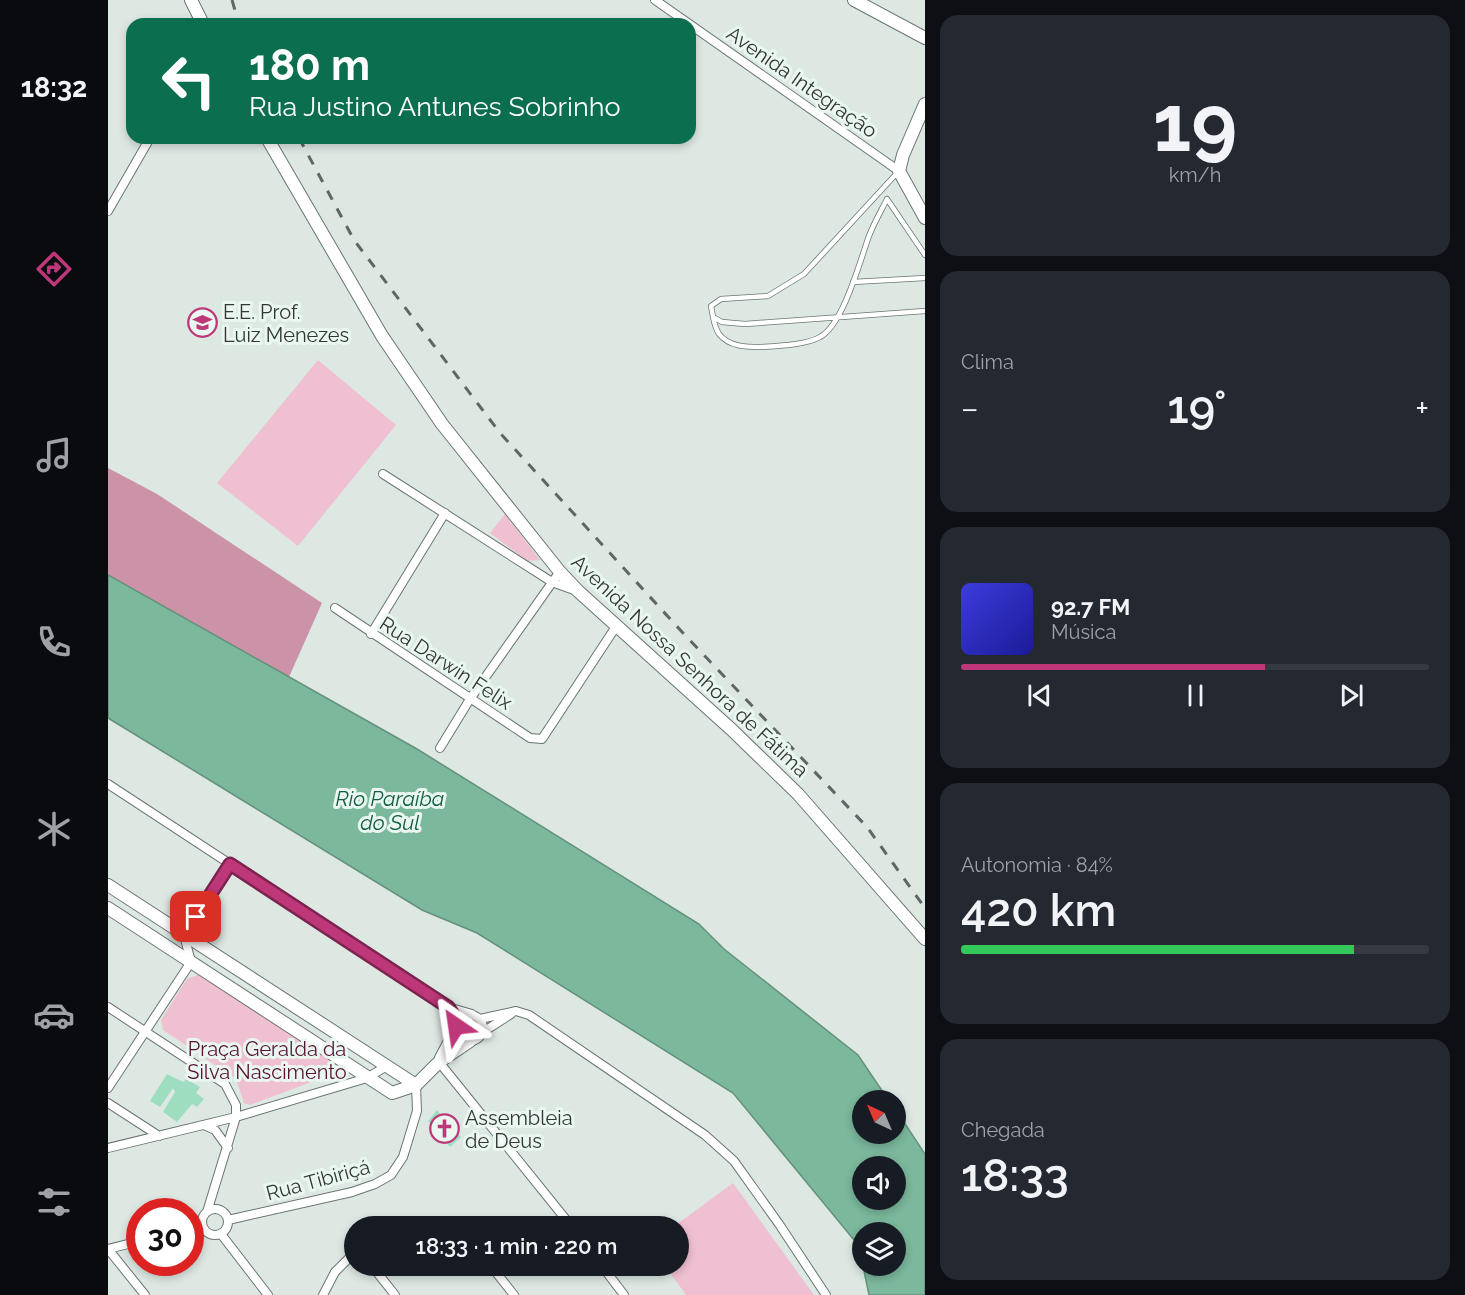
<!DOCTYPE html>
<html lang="pt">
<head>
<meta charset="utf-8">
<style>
  :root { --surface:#171b24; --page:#242831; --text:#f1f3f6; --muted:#9ea1a6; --line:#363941; --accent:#be3779 }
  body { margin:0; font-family:Raleway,sans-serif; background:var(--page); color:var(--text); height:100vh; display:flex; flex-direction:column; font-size:22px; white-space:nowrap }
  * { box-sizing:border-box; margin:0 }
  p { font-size:20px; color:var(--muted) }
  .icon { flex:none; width:33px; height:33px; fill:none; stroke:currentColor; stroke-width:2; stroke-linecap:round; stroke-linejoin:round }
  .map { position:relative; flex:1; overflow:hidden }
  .sheet { display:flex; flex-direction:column; gap:15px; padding:15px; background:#0d0f14; width:540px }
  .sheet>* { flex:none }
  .banner { position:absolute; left:18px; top:18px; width:570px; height:126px; border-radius:18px; box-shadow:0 3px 9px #0003; background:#0b6e4f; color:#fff; overflow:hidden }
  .needle { width:39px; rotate:316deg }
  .controls { position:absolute; left:744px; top:1090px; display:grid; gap:12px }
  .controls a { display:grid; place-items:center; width:54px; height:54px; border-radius:50%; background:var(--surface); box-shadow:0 3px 9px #0003; font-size:30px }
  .speed { position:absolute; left:18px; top:1198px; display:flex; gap:12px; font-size:30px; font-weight:700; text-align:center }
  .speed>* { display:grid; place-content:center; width:78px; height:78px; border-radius:50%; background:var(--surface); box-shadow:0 3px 9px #0003; line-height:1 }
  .speed .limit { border:9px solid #d22; background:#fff; color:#111 }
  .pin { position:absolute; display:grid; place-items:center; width:51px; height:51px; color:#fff; margin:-26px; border-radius:12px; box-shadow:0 3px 9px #0006 }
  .me { position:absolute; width:66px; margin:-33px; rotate:328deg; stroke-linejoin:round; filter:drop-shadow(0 0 4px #0008) }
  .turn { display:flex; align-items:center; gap:21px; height:126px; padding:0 24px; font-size:27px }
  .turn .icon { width:78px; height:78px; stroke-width:2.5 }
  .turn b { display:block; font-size:42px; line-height:51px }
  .big { font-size:45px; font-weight:600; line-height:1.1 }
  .sheet .widget { flex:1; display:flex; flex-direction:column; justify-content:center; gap:9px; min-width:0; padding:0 21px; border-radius:18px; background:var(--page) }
  .sheet .dial { align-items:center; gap:0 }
  .dial b { font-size:78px; line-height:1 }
  .song { display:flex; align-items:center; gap:18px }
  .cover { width:72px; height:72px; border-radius:9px; background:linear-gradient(135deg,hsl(240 70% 55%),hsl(240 70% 35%)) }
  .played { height:6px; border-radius:3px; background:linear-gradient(90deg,var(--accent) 65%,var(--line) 65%) }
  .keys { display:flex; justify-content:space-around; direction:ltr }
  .heat { display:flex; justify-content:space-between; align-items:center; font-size:33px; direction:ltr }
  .charge { height:9px; border-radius:4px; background:linear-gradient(90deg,#34c759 84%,var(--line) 0) }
  .trip { position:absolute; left:236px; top:1216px; width:345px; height:60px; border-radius:30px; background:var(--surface); box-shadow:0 3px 9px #0003; font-weight:600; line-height:60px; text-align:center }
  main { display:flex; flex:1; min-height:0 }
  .menu { display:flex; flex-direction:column; width:108px; justify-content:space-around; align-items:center; background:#090b0e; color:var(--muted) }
  .menu .icon { width:42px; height:42px }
  .menu .current { color:var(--accent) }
  .menu b { font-size:27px; color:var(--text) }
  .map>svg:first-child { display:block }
</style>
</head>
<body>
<main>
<nav class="menu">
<b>18:32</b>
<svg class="icon current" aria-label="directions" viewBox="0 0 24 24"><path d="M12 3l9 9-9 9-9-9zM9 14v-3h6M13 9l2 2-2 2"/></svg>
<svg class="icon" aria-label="music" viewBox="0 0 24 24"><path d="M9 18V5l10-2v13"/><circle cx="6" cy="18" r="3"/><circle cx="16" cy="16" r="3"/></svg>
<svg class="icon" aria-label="phone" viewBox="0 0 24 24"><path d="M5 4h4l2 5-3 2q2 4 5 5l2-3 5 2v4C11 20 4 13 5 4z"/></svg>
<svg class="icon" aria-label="climate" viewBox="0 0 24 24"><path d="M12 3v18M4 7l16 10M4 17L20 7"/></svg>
<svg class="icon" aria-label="car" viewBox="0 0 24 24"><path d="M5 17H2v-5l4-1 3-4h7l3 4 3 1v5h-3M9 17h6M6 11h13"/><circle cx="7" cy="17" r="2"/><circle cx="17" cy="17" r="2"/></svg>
<svg class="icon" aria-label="filters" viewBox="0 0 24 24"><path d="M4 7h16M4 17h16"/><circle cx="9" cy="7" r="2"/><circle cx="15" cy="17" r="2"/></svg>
</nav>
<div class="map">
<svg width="817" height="1295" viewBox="0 0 817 1295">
  <rect width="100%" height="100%" fill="#dde8e3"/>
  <path fill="#efc0d1" d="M210,360L288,425L190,546L109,483Z
    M397,514L432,560L419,561L382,533Z
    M92,974L228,1064L230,1072L142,1105L136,1103L128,1079L55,1030L53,1020L79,979Z
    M625,1183L706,1295H578L557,1266H570V1227H565Z"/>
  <path fill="#cc92a7" d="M0,468L49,494L214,603L181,677L0,577Z"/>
  <path fill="#7bb89c" stroke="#65917d" stroke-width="1.5" fill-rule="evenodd" d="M0,575L309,749L591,924L616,949L750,1055L781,1101H754V1134H788V1110L817,1154V1295H761L755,1266H788V1233H754V1262L751,1246L625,1093L369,933L314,910L0,718ZM754,1167H788V1200H754Z"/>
  <path fill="#9eddc0" d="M59,1074L75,1082L78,1079L92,1087L88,1093L96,1099L89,1107L84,1104L69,1122L55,1112L67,1092L65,1088L52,1107L42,1101Z
    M329,1110L353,1137L342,1147L320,1121Z"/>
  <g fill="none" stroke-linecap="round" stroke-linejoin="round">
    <defs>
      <path id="lane" d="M790,172L696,274L660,296L613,299L603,306L605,317L614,322L637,324L817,311
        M779,199L817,255
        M745,282L817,278
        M605,317C606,322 608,329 611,334C621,347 639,347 653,347C669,346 698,345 712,337C735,325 752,261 761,236C766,223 773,211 779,199"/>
      <path id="street" d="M547,0L791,171
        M0,211L42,138
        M275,474L444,582L466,590
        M227,608L422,738L434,739L509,625
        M263,634L337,513
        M332,748L362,699L448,577
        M0,784L340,1007L364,1014
        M0,1007L117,1084L128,1105V1117L99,1212
        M349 1028a13 13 0 1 1 26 0a13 13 0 1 1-26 0Z
        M372,1019L408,1011L421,1015L597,1135L626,1161L671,1224L718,1295
        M375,1032L403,1014
        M331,1062L464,1227
        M0,1088L83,962L76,935L122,864
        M0,1103L51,1136
        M96,1125L107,1130L120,1148
        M0,1148L128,1117L259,1078L277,1067
        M94 1222a13 13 0 1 1 26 0a13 13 0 1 1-26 0Z
        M120,1220L244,1192L267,1184L283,1175L295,1157L309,1111L308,1085
        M296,1227L324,1224L340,1227
        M82,1228L94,1225
        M113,1234L160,1295
        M0,1249L37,1295
        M0,1249L32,1241
        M264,1266L287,1295
        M383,1266L406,1295
        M494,1266L516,1295
        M215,1295L227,1272L246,1253"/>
      <path id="secondary" d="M83,0L95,24
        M746,0L817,38
        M817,104L795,155L791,171L817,218
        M159,138L274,336L334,424L452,572L470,591L624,730L690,794L817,939
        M0,885L308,1085
        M0,908L284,1093L308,1085L331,1062L362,1041
        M333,1058L348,1030"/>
    </defs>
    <use href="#lane" stroke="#6b7570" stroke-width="6"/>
    <use href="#street" stroke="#6b7570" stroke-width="10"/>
    <use href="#secondary" stroke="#6b7570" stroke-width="14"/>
    <use href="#lane" stroke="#fff" stroke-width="4.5"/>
    <use href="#street" stroke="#fff" stroke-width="8"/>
    <use href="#secondary" stroke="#fff" stroke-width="12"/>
    <path stroke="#5f6663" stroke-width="3" stroke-dasharray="10 10" stroke-linecap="butt" d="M124,0L131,24
      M191,138L246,240L392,433L575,633L759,827L817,908"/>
  </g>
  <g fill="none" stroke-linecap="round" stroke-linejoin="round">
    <defs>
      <path id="route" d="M88,917L122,864L340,1007L350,1022L348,1026"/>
    </defs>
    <use href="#route" stroke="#7c244f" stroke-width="15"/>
    <use href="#route" stroke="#be3779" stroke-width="10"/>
  </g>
  <defs>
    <symbol id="school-ring" viewBox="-11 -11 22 22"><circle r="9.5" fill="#eaf6f0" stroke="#be3779" stroke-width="1.5"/><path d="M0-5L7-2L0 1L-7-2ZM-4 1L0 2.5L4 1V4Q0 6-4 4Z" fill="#be3779"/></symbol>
    <symbol id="church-ring" viewBox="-11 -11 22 22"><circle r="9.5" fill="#eaf6f0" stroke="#be3779" stroke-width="1.5"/><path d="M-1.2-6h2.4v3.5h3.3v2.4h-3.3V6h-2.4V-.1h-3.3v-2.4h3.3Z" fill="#be3779"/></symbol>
  </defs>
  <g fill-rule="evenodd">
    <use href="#school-ring" x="78" y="306" width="33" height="33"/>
    <use href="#church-ring" x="320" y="1112" width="33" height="33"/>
  </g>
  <g text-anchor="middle" stroke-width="6" stroke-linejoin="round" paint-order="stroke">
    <g font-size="20" fill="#323735" stroke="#eaf6f0">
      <text transform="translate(694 82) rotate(35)" y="7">Avenida Integração</text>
      <text transform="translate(338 663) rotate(33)" y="7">Rua Darwin Felix</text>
      <text transform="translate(582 666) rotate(43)" y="7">Avenida Nossa Senhora de Fátima</text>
      <text transform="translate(210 1180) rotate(-15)" y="7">Rua Tibiriçá</text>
    </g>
    <g font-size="20" fill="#323735" stroke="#eaf6f0" text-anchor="start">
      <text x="115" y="319">E.E. Prof.<tspan x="115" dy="23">Luiz Menezes</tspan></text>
      <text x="357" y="1125">Assembleia<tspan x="357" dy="23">de Deus</tspan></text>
    </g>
    <g font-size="20" fill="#581335" stroke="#eaf6f0">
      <text x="159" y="1056">Praça Geralda da<tspan x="159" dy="23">Silva Nascimento</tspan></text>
    </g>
    <g font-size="21" font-style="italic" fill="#146045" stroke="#eaf6f0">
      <text x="282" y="806">Rio Paraíba<tspan x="282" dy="24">do Sul</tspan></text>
    </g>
  </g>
</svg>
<div class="controls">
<a><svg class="needle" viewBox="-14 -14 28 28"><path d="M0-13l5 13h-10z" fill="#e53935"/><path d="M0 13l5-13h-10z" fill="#9ea1a6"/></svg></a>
<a><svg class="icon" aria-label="sound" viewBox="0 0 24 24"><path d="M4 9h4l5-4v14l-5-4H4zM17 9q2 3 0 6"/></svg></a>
<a><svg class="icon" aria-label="layers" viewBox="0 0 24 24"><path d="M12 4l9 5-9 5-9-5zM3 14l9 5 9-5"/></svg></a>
</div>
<div class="speed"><div class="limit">30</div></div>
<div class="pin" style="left:88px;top:917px;background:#d93025"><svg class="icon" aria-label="arrive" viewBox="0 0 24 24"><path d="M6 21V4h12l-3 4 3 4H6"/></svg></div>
<svg class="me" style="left:348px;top:1026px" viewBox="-20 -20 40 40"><path d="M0-17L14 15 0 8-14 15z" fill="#be3779" stroke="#fff" stroke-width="4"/></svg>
<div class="trip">18:33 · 1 min · 220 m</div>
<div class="banner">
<div class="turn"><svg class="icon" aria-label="left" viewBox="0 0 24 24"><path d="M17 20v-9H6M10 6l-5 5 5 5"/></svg><div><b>180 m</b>Rua Justino Antunes Sobrinho</div></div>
</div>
</div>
<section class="sheet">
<div class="widget dial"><b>19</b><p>km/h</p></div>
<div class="widget"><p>Clima</p>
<div class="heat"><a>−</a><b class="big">19°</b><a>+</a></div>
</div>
<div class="widget">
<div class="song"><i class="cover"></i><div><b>92.7 FM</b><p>Música</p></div></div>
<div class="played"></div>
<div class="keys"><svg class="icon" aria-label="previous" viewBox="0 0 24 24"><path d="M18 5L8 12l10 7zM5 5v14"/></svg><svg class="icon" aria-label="pause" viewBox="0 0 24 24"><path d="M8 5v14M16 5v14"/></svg><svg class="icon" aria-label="next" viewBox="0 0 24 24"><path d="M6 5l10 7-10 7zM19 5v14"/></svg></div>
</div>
<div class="widget"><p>Autonomia · 84%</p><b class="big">420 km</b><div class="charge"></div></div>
<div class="widget"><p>Chegada</p><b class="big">18:33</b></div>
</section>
</main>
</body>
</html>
